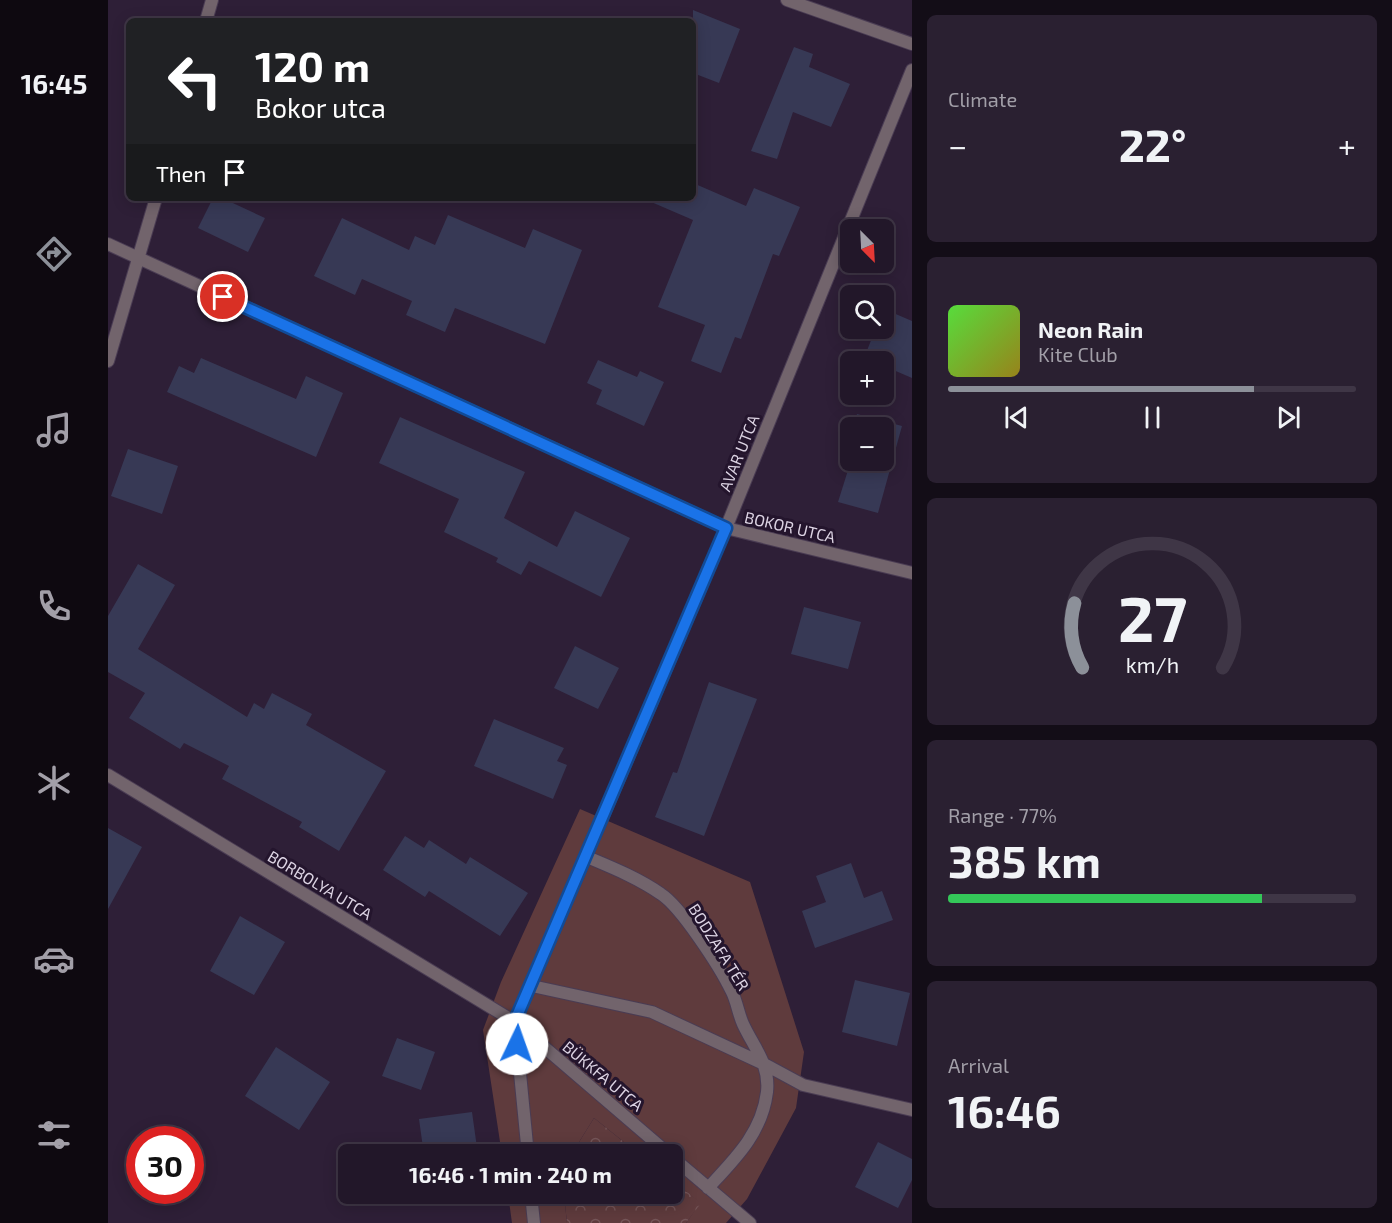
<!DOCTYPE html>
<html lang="en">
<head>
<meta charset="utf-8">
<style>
  :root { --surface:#221729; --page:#2a2031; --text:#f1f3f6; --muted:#a29fa8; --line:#3f3646; --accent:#8c9099 }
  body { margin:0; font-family:"Exo 2",sans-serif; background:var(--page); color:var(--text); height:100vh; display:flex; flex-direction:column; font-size:22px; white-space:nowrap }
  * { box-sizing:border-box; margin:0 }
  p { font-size:20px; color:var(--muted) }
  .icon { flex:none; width:33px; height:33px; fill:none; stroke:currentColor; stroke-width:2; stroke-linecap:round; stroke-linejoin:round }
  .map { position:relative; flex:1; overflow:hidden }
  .panel { display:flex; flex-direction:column; gap:15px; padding:15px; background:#130d17; width:480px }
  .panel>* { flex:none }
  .top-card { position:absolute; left:18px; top:18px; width:570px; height:183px; border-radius:9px; box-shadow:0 3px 15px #0003,0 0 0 2px var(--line); background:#202124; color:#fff; overflow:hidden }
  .needle { width:39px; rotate:156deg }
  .buttons { position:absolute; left:732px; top:219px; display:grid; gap:12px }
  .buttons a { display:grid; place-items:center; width:54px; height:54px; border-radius:9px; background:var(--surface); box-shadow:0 3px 15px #0003,0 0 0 2px var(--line); font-size:30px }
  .speed { position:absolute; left:18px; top:1126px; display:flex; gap:12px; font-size:30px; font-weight:700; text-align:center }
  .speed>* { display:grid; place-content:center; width:78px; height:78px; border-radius:50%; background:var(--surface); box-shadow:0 3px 15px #0003,0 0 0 2px var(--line); line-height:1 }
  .speed .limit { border:9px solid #d22; background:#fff; color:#111 }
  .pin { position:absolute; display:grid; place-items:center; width:51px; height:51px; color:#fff; margin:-26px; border:3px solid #fff; border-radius:50%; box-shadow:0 2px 6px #0007 }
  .me { position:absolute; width:66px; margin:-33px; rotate:3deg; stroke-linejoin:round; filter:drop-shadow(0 0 4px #0008) }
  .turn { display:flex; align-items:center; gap:21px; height:126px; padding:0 30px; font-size:27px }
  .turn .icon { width:78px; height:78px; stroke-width:2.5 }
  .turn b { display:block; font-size:42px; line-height:51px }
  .then { display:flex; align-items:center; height:57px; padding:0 30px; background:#0003; gap:12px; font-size:22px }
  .big { font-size:45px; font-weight:700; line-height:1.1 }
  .panel .tile { flex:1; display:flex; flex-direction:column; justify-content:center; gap:9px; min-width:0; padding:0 21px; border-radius:9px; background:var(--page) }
  .panel .dial { align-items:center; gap:0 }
  .dial svg { height:156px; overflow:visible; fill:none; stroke:var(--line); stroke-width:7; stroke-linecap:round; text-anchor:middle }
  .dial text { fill:var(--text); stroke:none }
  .song { display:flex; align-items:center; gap:18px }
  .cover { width:72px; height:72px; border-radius:9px; background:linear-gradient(135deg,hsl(110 70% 55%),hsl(50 70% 35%)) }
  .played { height:6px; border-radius:3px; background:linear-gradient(90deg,var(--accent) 75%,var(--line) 75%) }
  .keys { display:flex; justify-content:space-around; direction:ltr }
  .heat { display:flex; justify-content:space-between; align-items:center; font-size:33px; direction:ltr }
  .charge { height:9px; border-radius:4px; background:linear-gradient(90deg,#34c759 77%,var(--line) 0) }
  .trip { position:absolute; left:230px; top:1144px; width:345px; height:60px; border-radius:9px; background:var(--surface); box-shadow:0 3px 15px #0003,0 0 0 2px var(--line); font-weight:700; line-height:60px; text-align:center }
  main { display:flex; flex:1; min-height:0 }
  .dock { display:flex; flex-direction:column; width:108px; justify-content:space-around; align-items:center; background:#0e0910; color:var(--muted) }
  .dock .icon { width:42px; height:42px }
  .dock .selected { color:var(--accent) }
  .dock b { font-size:27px; color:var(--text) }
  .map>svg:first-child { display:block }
</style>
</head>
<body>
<main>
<nav class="dock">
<b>16:45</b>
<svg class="icon selected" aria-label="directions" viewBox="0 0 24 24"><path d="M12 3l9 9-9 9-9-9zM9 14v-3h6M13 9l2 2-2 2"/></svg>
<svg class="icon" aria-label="music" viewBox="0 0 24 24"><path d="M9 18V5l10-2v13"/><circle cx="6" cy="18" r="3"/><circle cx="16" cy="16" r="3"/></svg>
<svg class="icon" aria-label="phone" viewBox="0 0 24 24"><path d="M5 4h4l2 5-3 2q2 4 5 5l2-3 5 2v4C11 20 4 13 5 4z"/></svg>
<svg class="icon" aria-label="climate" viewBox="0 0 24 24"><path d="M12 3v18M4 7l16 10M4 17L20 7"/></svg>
<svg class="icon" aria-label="car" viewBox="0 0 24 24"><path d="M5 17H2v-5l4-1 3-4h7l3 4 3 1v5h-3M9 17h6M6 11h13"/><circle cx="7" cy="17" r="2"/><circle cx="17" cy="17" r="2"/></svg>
<svg class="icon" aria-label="filters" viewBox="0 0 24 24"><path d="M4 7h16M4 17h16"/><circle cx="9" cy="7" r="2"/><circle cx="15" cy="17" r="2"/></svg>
</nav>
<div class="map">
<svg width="804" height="1223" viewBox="0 0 804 1223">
  <defs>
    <pattern id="park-crowns" width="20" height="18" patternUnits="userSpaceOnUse" patternTransform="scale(1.5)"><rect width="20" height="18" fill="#5f3b3d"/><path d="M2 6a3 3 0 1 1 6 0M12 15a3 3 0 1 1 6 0" fill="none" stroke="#755659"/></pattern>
  </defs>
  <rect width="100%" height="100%" fill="#2e1f37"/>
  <path fill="#5f3b3d" d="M472,809L642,882L696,1052L688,1108L639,1199L618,1223H578L592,1203L564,1180V1155H532L486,1118L463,1155H394L375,1030L393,982Z
    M400,1194H456L459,1223H404Z"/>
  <path fill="url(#park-crowns)" d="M486,1118L532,1155H463Z
    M564,1180L593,1203L578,1223H459L456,1194H564Z"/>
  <path fill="#373955" d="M585,10L632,29L611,83L585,73Z
    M686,47L705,54L701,67L742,84L723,127L685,112L669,159L643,151Z
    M585,183L638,206L646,188L692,207L671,256L665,254L633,339L627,337L613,373L583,361L597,325L550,307L585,220L534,198H585Z
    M105,198H114L157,218L140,252L90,228Z
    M340,215L417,248L425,229L474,250L437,344L347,308L337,332L298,315L304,301L254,279L247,295L206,276L234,218L301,250L307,236L327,245Z
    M776,309L804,321V378L776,366V362L756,358L768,328H776Z
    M93,358L188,399L198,376L235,393L208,457L59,392L71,366L86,373Z
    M490,360L529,377L532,371L556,382L536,426L488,404L494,390L479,383Z
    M749,414L794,426L770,513L730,502L741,467L735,465L742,437V460H776V428H745Z
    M292,417L417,472L396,518L449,547L467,511L522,538L493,597L421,561L413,575L388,562L390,558L336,532L351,499L271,463Z
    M20,449L70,466L54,514L3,496Z
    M30,564L67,585L30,649L139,717L146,703L156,709L164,693L204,714L198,725L278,771L231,851L191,827L194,822L114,779L121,766L76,743L72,749L21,718L37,693L0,672V616Z
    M696,607L753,622L740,669L683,654Z
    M467,646L511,668L490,709L446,688Z
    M601,682L649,699L596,836L547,817L565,772L569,773Z
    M386,719L456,748L449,761L459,765L445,799L366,766Z
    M0,828L34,847L0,909Z
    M297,836L316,848L321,840L358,864L362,857L420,893L392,936L321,891L317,897L275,870Z
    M743,863L756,898L774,891L785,920L707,948L694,911L718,902L708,876Z
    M132,916L177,942L146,995L102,971Z
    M747,980L802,993L789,1046L734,1032Z
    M289,1038L327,1052L313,1090L274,1076Z
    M168,1047L222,1082L191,1130L137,1096Z
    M364,1112L370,1155H316L311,1119Z
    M770,1142L804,1159V1180L790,1208L747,1187Z"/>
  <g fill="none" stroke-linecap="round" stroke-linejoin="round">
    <defs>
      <path id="minor" d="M679,0L804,44
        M98,21L104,0
        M0,244L618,528L804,573
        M0,361L48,198
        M0,775L407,1022L562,1155
        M479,857C505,868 530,878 553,894C573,907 612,967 623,990C629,1001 630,1013 635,1024C646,1048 662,1064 659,1092C654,1133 627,1159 600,1188
        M424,986L544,1012L658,1065L695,1085L804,1110
        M420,1155L407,1022L618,528L804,70
        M564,1157L642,1223
        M423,1194L426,1223"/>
    </defs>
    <use href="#minor" stroke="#4a3c53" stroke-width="14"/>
    <use href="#minor" stroke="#72646c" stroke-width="12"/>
  </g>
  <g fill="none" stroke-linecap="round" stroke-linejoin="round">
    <defs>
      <path id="route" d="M115,297L618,528L406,1023L409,1044"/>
    </defs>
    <use href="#route" stroke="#114b97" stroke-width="15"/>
    <use href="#route" stroke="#1a73e8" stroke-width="10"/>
  </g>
  <g text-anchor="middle" stroke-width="6" stroke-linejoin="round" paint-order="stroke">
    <g font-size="16" fill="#dcd3e3" stroke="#24152d">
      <text transform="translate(631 453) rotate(-68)" y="6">AVAR UTCA</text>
      <text transform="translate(682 527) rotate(13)" y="6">BOKOR UTCA</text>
      <text transform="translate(212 885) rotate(31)" y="6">BORBOLYA UTCA</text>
      <text transform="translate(611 947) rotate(58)" y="6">BODZAFA TÉR</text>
      <text transform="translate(495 1076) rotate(40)" y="6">BÜKKFA UTCA</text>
    </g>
  </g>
</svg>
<div class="buttons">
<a><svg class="needle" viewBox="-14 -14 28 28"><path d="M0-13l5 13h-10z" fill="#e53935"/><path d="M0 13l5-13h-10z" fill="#a29fa8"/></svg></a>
<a><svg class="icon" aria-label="search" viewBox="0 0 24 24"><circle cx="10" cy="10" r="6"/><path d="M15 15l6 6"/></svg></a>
<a>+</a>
<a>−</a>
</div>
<div class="speed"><div class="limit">30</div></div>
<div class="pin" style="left:115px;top:297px;background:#d93025"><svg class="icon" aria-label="arrive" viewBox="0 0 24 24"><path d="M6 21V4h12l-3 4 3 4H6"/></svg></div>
<svg class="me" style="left:409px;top:1044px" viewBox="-20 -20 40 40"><circle r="19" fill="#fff"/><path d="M0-13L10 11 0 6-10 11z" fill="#1a73e8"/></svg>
<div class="trip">16:46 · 1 min · 240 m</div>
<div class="top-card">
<div class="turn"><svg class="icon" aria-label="left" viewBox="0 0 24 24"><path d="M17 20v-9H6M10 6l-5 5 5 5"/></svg><div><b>120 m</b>Bokor utca</div></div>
<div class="then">Then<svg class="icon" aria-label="arrive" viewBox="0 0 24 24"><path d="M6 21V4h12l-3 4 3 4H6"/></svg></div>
</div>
</div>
<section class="panel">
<div class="tile"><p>Climate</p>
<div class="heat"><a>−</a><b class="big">22°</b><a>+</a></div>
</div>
<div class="tile">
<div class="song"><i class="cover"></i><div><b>Neon Rain</b><p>Kite Club</p></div></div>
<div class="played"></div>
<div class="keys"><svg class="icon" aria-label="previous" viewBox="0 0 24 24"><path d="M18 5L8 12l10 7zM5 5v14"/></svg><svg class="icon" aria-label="pause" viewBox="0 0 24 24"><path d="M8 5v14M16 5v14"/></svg><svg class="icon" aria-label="next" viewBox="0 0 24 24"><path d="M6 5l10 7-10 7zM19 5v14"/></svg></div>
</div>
<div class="tile dial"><svg viewBox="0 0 100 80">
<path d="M14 69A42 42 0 1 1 86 69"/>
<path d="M14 69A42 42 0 0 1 10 36" stroke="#8c9099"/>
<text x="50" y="56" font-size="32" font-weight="700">27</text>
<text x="50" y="72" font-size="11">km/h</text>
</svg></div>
<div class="tile"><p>Range · 77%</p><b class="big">385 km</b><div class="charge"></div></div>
<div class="tile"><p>Arrival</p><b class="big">16:46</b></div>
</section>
</main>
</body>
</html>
